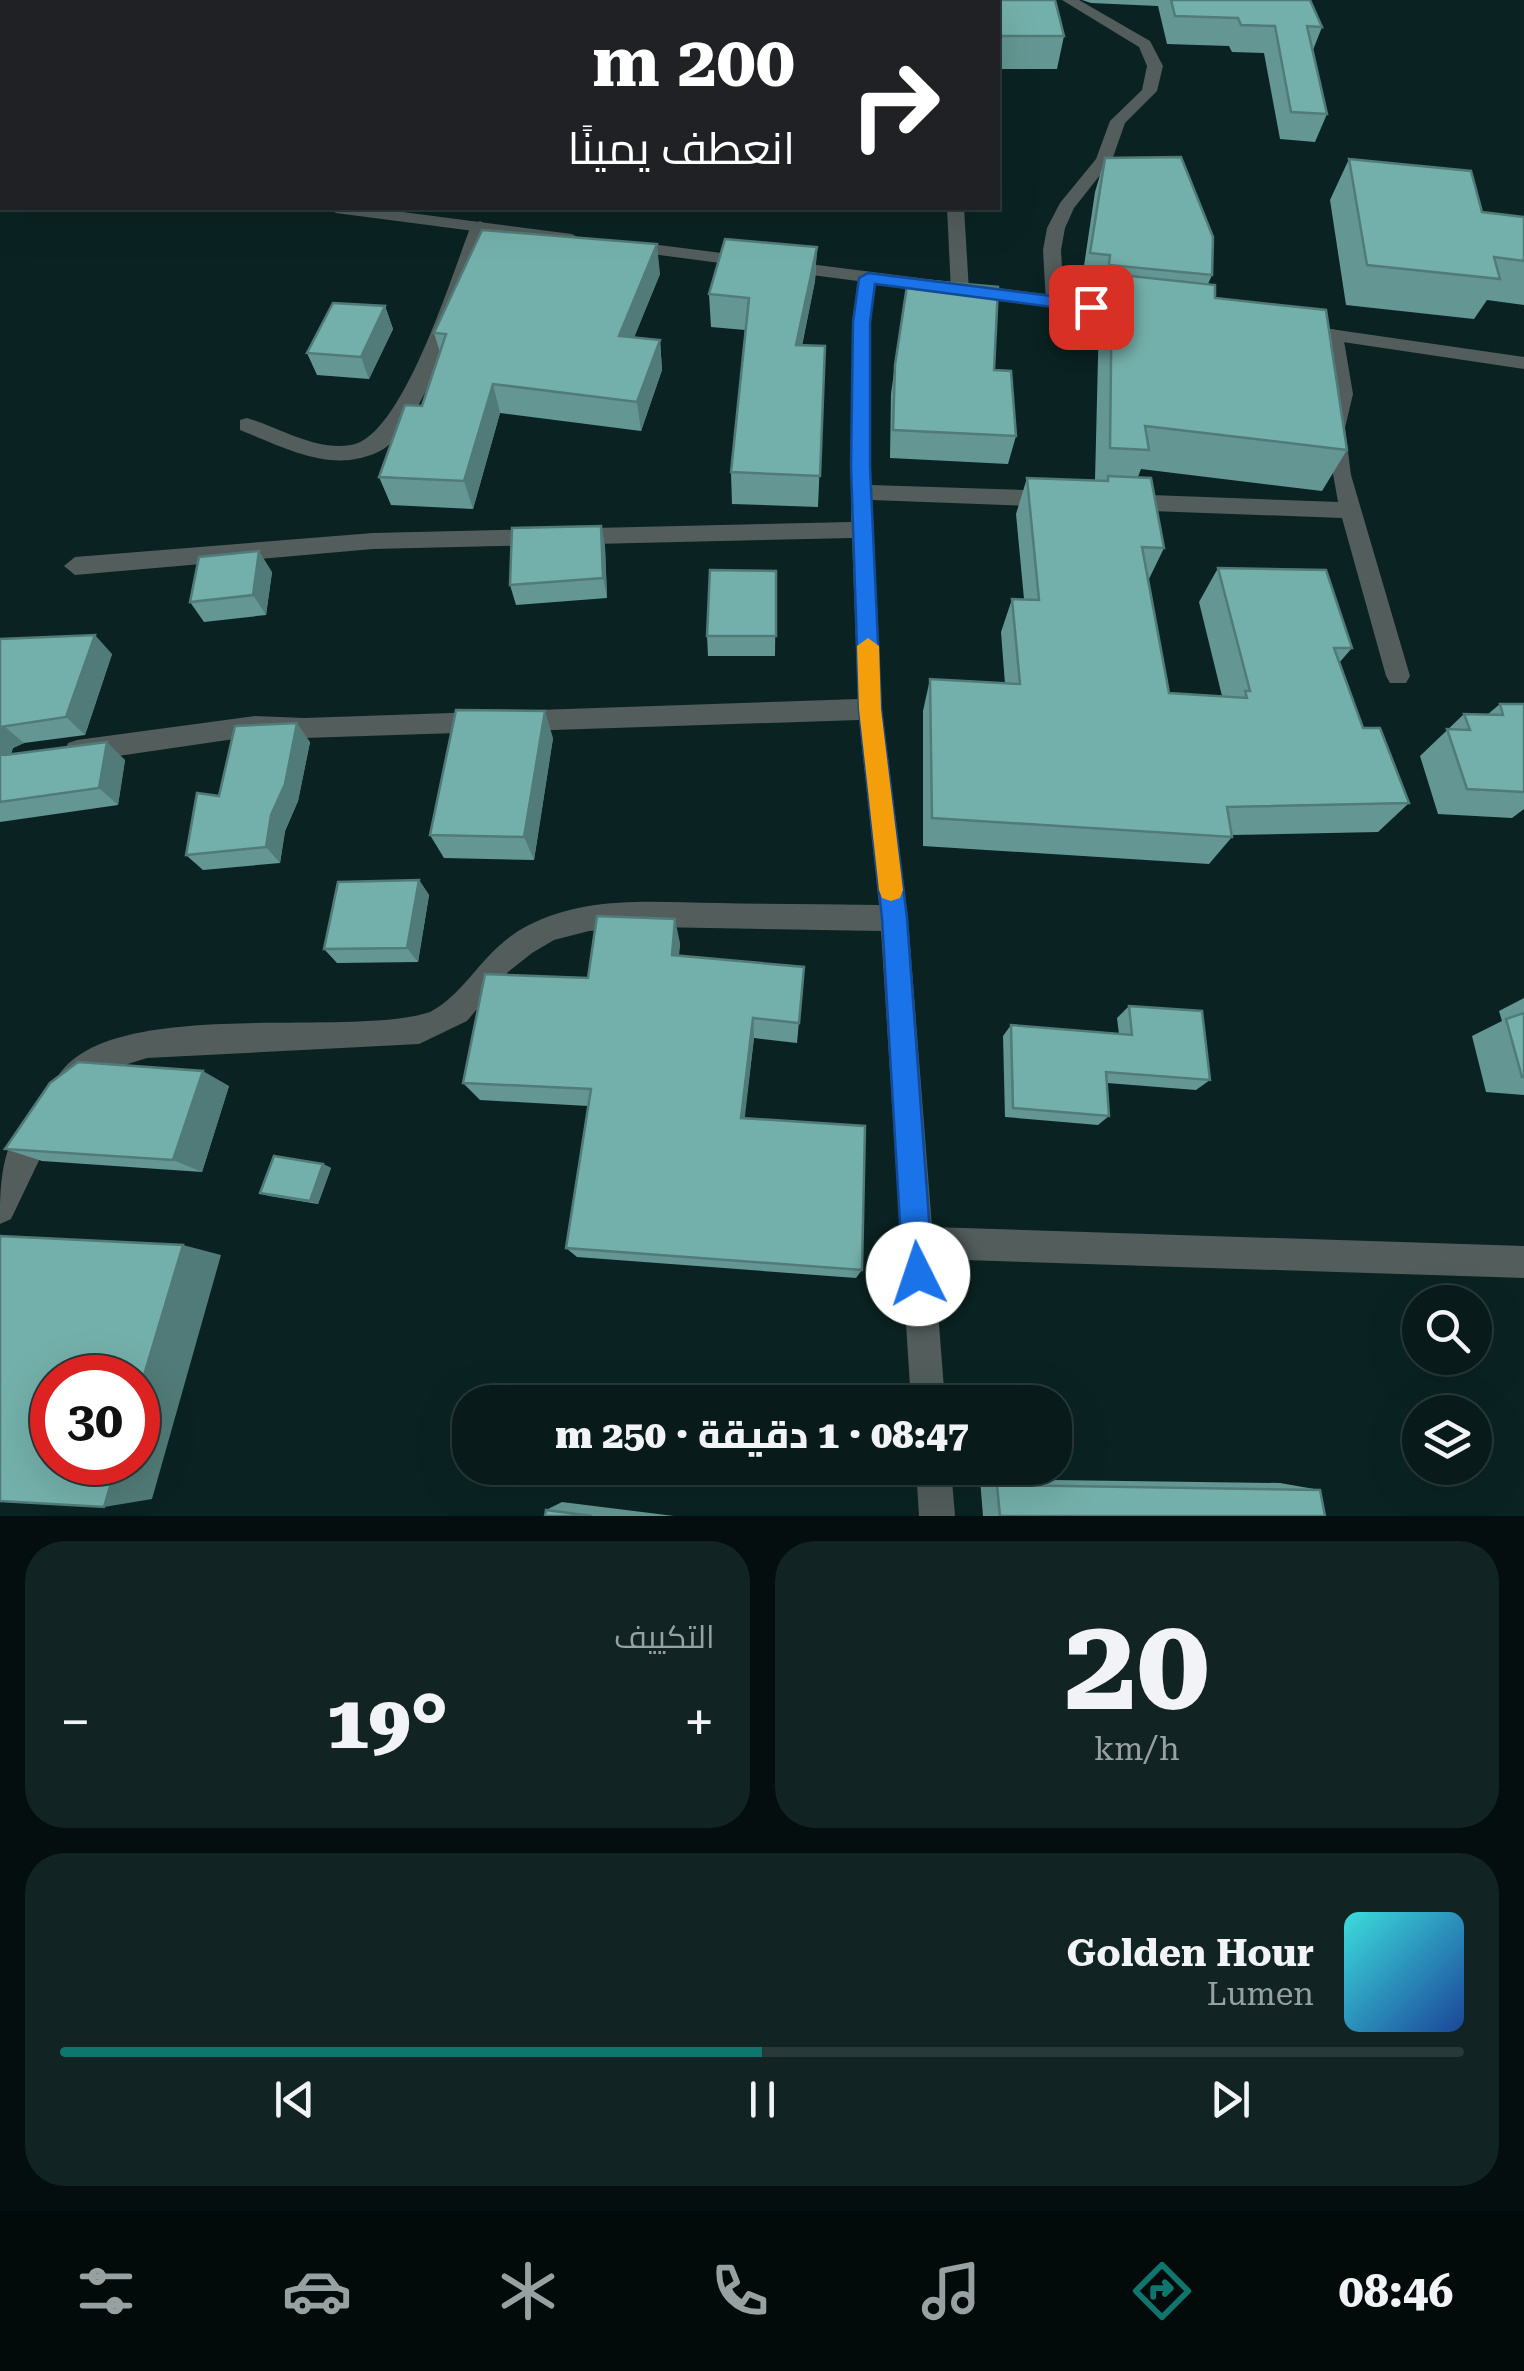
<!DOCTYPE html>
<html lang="ar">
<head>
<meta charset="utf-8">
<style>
  :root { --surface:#081a1a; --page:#112323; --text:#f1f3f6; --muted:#98a1a2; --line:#293839; --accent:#0f766e }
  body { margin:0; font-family:"Roboto Serif",Cairo,serif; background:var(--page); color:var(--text); direction:rtl; height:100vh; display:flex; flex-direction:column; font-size:38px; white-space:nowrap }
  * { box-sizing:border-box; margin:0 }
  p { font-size:32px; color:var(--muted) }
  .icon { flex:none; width:55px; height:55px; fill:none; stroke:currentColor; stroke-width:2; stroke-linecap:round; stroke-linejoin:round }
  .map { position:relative; height:1516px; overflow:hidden; direction:ltr }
  .sheet { display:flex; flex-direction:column; gap:25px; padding:25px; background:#040e0e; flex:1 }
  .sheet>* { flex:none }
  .hud { position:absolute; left:0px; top:0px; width:1000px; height:210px; box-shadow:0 10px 40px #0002,0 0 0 2px var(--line); direction:rtl; background:#202124; color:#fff; overflow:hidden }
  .buttons { position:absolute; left:1402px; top:1285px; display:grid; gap:20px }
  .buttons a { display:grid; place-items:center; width:90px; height:90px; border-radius:50%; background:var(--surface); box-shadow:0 10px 40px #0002,0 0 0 2px var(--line); font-size:50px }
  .speed { position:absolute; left:30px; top:1355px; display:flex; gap:20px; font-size:50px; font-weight:700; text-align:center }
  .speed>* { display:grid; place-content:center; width:130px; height:130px; border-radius:50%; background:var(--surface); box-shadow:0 10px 40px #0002,0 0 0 2px var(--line); line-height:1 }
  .speed .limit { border:15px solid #d22; background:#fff; color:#111 }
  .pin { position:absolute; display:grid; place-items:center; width:85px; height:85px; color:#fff; margin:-42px; border-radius:20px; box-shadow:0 5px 15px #0006 }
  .me { position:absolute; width:110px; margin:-55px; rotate:356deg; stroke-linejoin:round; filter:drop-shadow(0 0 8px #0008) }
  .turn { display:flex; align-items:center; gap:35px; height:210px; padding:0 40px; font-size:45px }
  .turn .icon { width:130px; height:130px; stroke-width:2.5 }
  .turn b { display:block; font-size:70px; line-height:85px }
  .big { font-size:75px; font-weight:800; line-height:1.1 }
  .sheet .tile { flex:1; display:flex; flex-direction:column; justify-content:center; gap:15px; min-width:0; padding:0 35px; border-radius:40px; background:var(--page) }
  .sheet .dial { align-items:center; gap:0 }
  .dial b { font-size:130px; line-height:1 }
  .song { display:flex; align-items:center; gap:30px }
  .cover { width:120px; height:120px; border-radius:15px; background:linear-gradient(135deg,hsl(180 70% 55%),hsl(220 70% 35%)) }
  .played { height:10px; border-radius:5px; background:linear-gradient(90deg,var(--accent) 50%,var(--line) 50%) }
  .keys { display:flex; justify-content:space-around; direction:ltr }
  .heat { display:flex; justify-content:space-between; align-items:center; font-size:55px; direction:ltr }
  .sheet .tiles { flex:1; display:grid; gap:25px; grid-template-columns:1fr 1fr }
  .tile:last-child { grid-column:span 2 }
  .trip { position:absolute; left:452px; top:1385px; width:620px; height:100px; border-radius:40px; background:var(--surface); box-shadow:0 10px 40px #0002,0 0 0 2px var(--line); font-weight:800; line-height:100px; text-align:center; direction:rtl }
  .menu { display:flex; height:160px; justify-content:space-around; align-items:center; background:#030a0a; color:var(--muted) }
  .menu .icon { width:70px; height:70px }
  .menu .selected { color:var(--accent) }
  .menu b { font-size:45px; color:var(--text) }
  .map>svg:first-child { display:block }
</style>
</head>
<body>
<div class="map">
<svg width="1524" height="1516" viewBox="0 0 1524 1516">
  <rect width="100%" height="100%" fill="#0a2322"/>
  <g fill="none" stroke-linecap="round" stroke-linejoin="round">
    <path fill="#525d5c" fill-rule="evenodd" d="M430,0H444L445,2H431Z
      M1062,0H1079L1150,41L1163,66L1157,91L1125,123L1112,160L1074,208L1065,228L1061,250L1064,303L1055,309L1046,303L1043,250L1047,228L1060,203L1096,159L1110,121L1142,90L1147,66L1139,47Z
      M947,208H964L969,291L960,297L951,291Z
      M480,221L489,226C466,286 436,397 392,442C382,453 364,458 350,460C313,464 273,443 240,430V420L247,418C281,428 315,451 351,445C403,437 452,273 471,226Z
      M868,272L877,278L870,322L871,485L1054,491L1065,499L1054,507L872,500L882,709L908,918L932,1227L1524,1246V1278L934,1259L945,1402H911L881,931L653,927L589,931L554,940L532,953L508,972L467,1021L419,1044L147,1058L112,1069L68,1101L58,1096L53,1086C92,991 346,1040 430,1012C466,994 483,949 527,926C585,895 653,902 717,903C771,904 825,904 879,905L859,720L304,738L255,736L77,762L68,759L65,751L68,743L77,740L255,716L304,718L858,699L852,538L373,549L75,575L64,566L75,557L373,533L851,522L852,322L859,278Z
      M1333,329L1343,335L1353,394L1345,428L1351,475L1410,676L1406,683H1390L1386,676L1342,518L1124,510L1113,502L1124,494L1338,502L1325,428L1333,394L1323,335Z
      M40,1112L51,1116L55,1127L11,1219L0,1224C0,1188 0,1129 40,1112Z
      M916,1468H951L955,1516H919Z"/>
    <path fill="#525d5c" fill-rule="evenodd" d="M2,145V155L0,156V146Z
      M328,208H372L572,234L581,239L572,244L336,213Z
      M627,241L1132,305L1141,311L1132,317L621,250L618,246Z
      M1296,324L1524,357V369L1289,334V326Z"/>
  </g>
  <path fill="#649793" d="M964,0H1055L1064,36L1057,69H998V2H964Z
    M1082,0H1310L1322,27L1313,50L1327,114L1315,142L1280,139L1264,53L1232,52L1229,46L1167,44L1158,6L1091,3Z
    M1105,158L1212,275L1208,284L1215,298L1347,450L1322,491L1141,469L1138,477L1164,548L1148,581L1169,693L1222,696L1199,602L1218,568L1352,648L1339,663L1363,728L1409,803L1378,832L1232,835V837L1209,864L923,846V711L930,679L1005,684L1001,632L1012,599H1024L1016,514L1027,478L1095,480L1099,318L1105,299L1099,298V289L1081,286L1095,192Z
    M1349,159L1482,212L1524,217V305L1487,300L1474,319L1346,305L1330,200Z
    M817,247L815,281L802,346H825L818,507L732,504L731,472L745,330L711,327L709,294Z
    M660,274L634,337L660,340L662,370L641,431L500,413L473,509L391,505L379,477L422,406L440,352L434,333Z
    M385,306L393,329L369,379L317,375L307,353Z
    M895,365L994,370L1016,436L1008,464L890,458L891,394Z
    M601,526L605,547L607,598L516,605L510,585Z
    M776,571L775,656H708L707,636Z
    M272,572L266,615L204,622L190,602Z
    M0,639L112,654L85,735L24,743L13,748L11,754L125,760L118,805L0,822Z
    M1500,704H1524V809L1512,818L1438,814L1420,756L1464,714H1488Z
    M553,738L534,860L444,858L430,835Z
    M310,742L298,801L285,831L280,863L203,870L186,855L219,796Z
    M419,880L429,895L418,962L337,963L324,949Z
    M680,943L679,955L804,967L797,1043L754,1038L744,1118L862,1270L856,1278L577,1257L566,1248L588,1106L480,1100L463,1083L588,978Z
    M1524,998V1095L1486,1092L1472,1036L1502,1021L1499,1011Z
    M1129,1006L1210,1080L1196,1090L1107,1083L1109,1116L1098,1125L1005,1117L1003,1036L1011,1025L1119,1034L1117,1018Z
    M229,1086L202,1172L42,1161L5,1149Z
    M323,1164L331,1168L318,1204L269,1196L260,1193Z
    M980,1479L1280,1483L1320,1490L1325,1516H983Z
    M562,1502L674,1516H545L546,1510Z"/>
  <path fill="#517b78" d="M657,244L660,274L623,365L619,336Z
    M817,247L815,281L795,378L796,345Z
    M385,306L393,329L369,379L361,357Z
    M660,340L662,370L641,431L637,402Z
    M493,384L500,413L473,509L464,481Z
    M601,526L605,547L607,598L603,578Z
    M259,551L272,572L266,615L253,595Z
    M95,635L112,654L85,735L66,717Z
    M545,711L553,738L534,860L524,837Z
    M297,723L310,742L298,801L285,831L280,863L266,847L271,815Z
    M3,725L24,743L13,748L9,760L0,757V727Z
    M107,742L125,760L118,805L99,788Z
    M419,880L429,895L418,962L407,948Z
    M675,919L680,943L676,978L672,955Z
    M753,1018L754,1038L743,1133L741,1118Z
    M203,1071L229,1086L202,1172L173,1160Z
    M323,1164L331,1168L318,1204L310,1201Z
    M183,1245L221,1255L152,1499L104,1507L117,1462H138V1395Z"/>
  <path fill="#74b0ab" stroke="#517b78" stroke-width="2.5" d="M834,0H903L902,2H833Z
    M974,0H1055L1064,36H998V2H975Z
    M1171,0H1310L1322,27L1307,26L1327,114L1291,112L1275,26L1241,25L1238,18L1175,16Z
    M1181,157L1213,237L1212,275L1109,265L1110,255L1090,253L1105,158Z
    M1349,159L1471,171L1482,212L1524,217V261L1494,257L1500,279L1367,265Z
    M482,230L657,244L619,336L660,340L637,402L493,384L464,481L379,477L405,405L422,406L446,334L434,333Z
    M725,239L817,247L796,345L825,346L820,476L731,472L749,298L709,294Z
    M1112,274L1215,285V298L1326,310L1347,450L1145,426L1149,450L1110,448Z
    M908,279L998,287L994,370L1011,371L1016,436L893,430L895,365Z
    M333,303L385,306L361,357L307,353Z
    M1108,476L1151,478L1164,548L1142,547L1169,693L1247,698L1245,691H1250L1218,568L1326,570L1352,648H1334L1363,728H1380L1409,803L1227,807L1232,837L932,818L930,679L1020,684L1012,599L1039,600L1027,478L1108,481Z
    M601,526L603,578L510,585L512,528Z
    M259,551L253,595L190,602L199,557Z
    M710,570L776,571V636H707Z
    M95,635L66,717L0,727V639Z
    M1500,704H1524V792L1467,789L1447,729L1470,730L1464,714L1503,715Z
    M456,710L545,711L524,837L430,835Z
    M297,723L285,784L271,815L266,847L186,855L197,793L219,796L235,726Z
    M107,742L99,788L0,802V754L5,755Z
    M419,880L407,948L324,949L338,882Z
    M597,916L675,919L672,955L804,967L799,1023L753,1018L741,1118L865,1126L862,1270L566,1248L591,1089L463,1083L485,974L588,978Z
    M1129,1006L1202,1011L1210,1080L1106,1072L1109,1116L1013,1108L1011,1025L1132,1035Z
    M1524,1013V1077H1522L1506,1019Z
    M78,1062L203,1071L173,1160L5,1149L50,1083Z
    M274,1156L323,1164L310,1201L260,1193Z
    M0,1236L183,1245L138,1395V1378H52V1462H117L104,1507L0,1501Z
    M997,1485L1320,1490L1325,1516H1000Z
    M546,1510L592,1516H545Z"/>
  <path fill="#1a73e8" stroke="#114b97" stroke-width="2.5" d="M868,273L1091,301L1099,307L1091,312L875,284L870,322V466L881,709L907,918L933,1274L928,1285L918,1289L908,1285L903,1274L882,918L859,709L851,466L853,322L859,278Z"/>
  <path fill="#f59e0b" d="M868,638L879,646L881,709L903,890L900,898L891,901L882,898L879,890L859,709L857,646Z"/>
</svg>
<div class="buttons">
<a><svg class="icon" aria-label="search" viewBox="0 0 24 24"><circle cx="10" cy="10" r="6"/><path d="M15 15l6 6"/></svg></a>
<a><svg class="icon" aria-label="layers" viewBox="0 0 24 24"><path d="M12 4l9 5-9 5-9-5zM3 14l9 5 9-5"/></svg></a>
</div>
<div class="speed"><div class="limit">30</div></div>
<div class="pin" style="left:1091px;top:307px;background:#d93025"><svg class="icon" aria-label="arrive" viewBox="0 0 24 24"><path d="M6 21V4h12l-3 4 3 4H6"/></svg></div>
<svg class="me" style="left:918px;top:1274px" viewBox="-20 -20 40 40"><circle r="19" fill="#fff"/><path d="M0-13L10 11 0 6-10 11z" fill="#1a73e8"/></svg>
<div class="trip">08:47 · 1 دقيقة · 250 m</div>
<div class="hud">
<div class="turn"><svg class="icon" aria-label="right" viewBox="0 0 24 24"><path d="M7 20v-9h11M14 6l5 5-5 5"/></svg><div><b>200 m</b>انعطف يمينًا</div></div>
</div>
</div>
<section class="sheet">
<div class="tiles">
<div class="tile dial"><b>20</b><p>km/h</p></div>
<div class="tile"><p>التكييف</p>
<div class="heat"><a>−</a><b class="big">19°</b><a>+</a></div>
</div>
<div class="tile">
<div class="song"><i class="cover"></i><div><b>Golden Hour</b><p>Lumen</p></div></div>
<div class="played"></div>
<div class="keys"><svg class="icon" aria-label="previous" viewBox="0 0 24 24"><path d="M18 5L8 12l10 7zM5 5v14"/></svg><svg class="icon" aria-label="pause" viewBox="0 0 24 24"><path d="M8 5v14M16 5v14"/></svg><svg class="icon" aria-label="next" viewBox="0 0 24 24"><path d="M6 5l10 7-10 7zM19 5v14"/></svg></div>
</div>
</div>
</section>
<nav class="menu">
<b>08:46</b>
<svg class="icon selected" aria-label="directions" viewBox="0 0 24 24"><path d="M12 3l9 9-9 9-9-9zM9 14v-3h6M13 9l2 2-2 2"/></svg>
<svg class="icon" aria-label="music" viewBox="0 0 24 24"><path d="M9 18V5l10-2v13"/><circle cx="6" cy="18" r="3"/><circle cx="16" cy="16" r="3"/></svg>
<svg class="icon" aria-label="phone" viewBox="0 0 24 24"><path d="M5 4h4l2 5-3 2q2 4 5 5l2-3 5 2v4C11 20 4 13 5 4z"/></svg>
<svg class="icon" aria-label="climate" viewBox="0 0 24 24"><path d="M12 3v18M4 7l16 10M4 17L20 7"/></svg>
<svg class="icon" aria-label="car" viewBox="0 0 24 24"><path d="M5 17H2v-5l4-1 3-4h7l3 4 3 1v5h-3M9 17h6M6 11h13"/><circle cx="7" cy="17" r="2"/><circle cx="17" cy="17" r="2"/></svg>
<svg class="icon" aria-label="filters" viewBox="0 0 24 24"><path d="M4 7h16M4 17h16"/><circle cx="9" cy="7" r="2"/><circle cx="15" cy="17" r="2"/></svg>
</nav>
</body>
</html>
